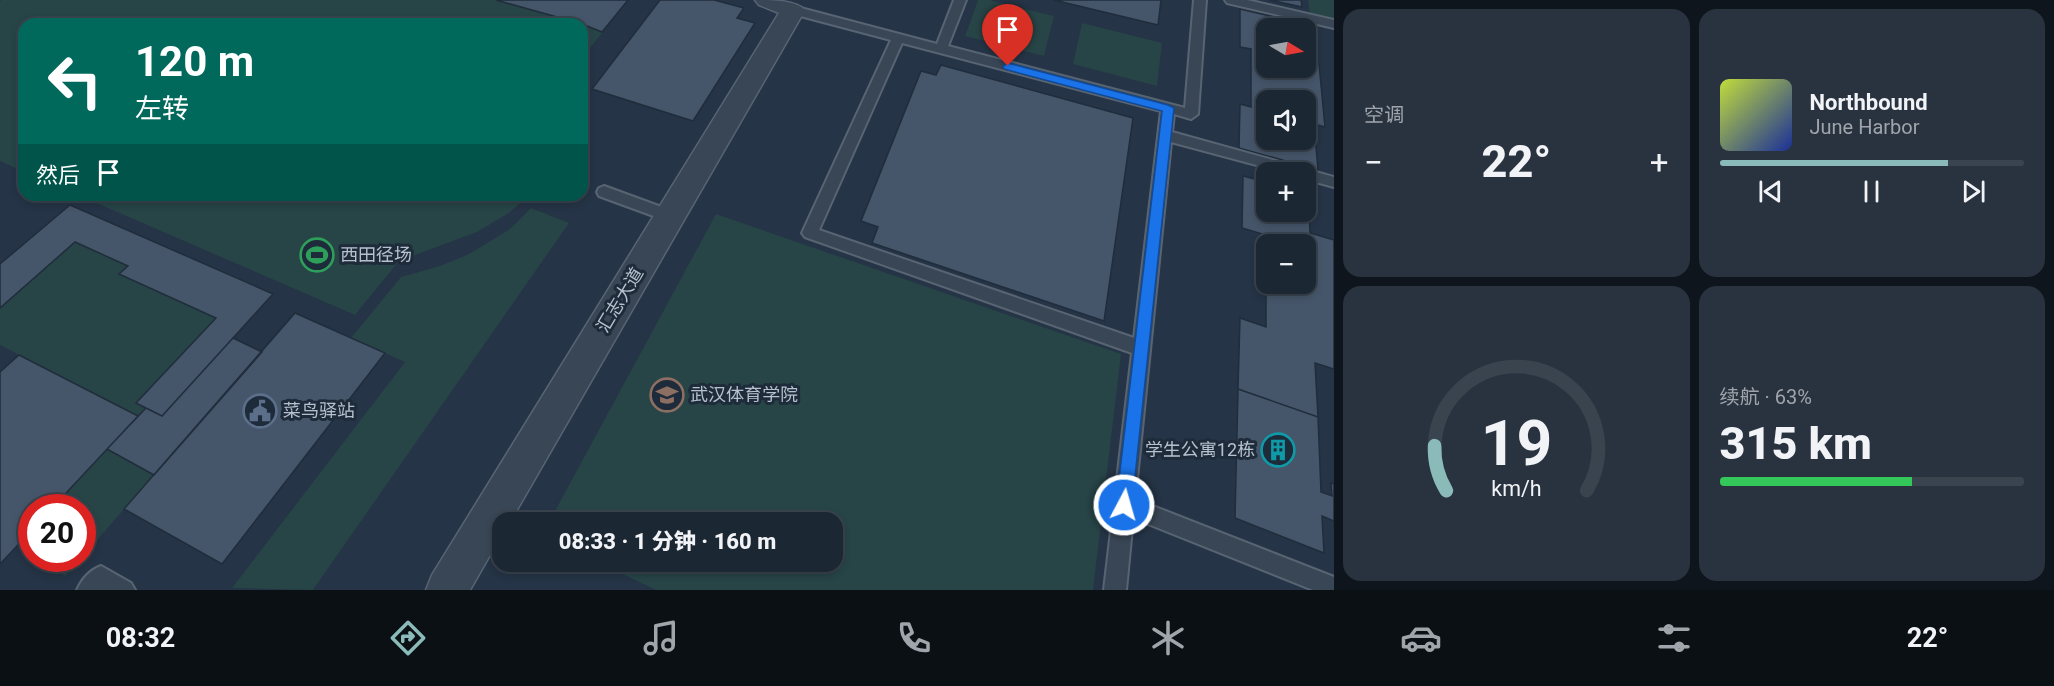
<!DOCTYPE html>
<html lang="zh">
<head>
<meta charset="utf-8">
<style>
  :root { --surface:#1c2734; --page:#293340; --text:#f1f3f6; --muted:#a0a5ac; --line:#3a444f; --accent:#8bbbb9 }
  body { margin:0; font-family:Roboto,"Noto Sans SC",sans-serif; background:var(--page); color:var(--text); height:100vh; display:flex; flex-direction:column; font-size:22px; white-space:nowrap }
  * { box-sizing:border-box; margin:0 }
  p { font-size:20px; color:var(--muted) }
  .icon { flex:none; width:33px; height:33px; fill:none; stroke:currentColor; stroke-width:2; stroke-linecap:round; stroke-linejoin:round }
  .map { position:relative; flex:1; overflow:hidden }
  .drawer { display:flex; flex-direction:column; gap:9px; padding:9px; background:#0f151d; width:720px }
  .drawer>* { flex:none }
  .guide { position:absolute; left:18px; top:18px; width:570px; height:183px; border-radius:18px; box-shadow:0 3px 9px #0003,0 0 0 2px var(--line); background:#00695c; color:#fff; overflow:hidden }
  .needle { width:39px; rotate:100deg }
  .buttons { position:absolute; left:1256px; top:18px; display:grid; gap:12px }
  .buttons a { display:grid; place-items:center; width:60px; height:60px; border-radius:12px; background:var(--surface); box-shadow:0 3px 9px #0003,0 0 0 2px var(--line); font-size:30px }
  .speed { position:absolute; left:18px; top:494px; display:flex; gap:12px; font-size:30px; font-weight:700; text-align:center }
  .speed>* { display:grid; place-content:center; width:78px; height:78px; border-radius:50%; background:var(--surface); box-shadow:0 3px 9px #0003,0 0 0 2px var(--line); line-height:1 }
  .speed .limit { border:9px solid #d22; background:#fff; color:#111 }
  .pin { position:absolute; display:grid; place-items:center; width:51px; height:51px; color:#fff; margin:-62px -26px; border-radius:50% 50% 50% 0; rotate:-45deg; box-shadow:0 0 6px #0007 }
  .pin .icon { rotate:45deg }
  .me { position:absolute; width:66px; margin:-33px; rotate:6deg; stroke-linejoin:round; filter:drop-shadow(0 0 4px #0008) }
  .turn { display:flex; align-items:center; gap:21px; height:126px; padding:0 18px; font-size:27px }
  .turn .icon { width:78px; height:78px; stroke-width:2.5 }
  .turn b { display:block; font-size:42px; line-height:51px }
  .then { display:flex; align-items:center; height:57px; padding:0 18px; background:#0003; gap:12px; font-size:22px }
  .big { font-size:45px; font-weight:800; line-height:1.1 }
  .drawer .tile { flex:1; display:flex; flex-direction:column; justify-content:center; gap:9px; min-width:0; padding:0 21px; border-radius:18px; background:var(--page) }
  .drawer .dial { align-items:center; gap:0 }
  .dial svg { height:156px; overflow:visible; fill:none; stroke:var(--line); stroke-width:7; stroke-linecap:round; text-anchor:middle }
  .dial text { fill:var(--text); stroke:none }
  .song { display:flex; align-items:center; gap:18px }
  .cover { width:72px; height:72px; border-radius:9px; background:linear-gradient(135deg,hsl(70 70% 55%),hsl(230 70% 35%)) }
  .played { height:6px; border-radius:3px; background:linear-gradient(90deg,var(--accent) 75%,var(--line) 75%) }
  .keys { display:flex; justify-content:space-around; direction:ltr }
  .heat { display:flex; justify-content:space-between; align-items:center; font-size:33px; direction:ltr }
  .charge { height:9px; border-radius:4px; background:linear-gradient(90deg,#34c759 63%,var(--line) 0) }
  .drawer .tiles { flex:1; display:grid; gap:9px; grid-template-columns:repeat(2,1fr) }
  .trip { position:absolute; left:492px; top:512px; width:351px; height:60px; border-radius:18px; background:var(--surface); box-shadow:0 3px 9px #0003,0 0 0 2px var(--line); font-weight:800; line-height:60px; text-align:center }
  .menu { display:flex; height:96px; justify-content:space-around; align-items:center; background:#0b1015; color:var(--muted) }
  .menu .icon { width:42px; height:42px }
  .menu .selected { color:var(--accent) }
  .menu b { font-size:27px; color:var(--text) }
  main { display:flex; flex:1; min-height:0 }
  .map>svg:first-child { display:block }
</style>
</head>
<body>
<main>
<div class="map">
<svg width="1334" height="590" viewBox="0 0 1334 590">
  <rect width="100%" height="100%" fill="#253446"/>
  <path fill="#274446" d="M2,0H628L582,58V24H24V172L0,161V1Z
    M978,0H989L1054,16L1044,56L965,36Z
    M1308,0H1334V20L1310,14Z
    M1082,23L1162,43L1157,86L1073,64Z
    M78,195H529L509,213L477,232L399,261L355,315Z
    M531,208L569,223L315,587L313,590L232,588L405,362L351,338L401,277L440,266L469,254L510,229Z
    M716,214L1121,354L1093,590H656L595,561H832V522H549Z
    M75,242L128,266L119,274L216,318L137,403L146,408L138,416L0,345V308Z
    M107,449L154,475L83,556L82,507H53Z
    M36,558H80L65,576Z"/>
  <path fill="#46566a" stroke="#202d3c" stroke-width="1.5" fill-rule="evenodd" d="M496,0H628L602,32L582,24Z
    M660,0H714L744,8L737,18L755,23L693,121L592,89Z
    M1054,0H1161L1158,25Z
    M1270,0H1301L1302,7Z
    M1240,9L1308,25L1310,62L1319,64L1325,127L1314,124L1318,170L1239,148L1240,104L1251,107V49L1240,47ZM1266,28H1305V68H1266ZM1266,100H1305V140H1266Z
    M941,65L1133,118L1104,321L872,243L878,227L861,221L921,71L936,75Z
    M1243,176L1266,182V212H1305V193L1308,194L1310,233L1334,240V369L1315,363L1318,417L1238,389L1240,318L1266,327V235L1242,228ZM1266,244H1305V284H1266Z
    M70,205L273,294L162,416L136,403L216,318L119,274L128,266L75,242L0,308V264Z
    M295,313L385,353L222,564L124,509Z
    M233,338L262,352L154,475L107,449L146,408L162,416Z
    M19,355L138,416L53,507H32V530L0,564V372Z
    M1238,389L1318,417L1321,492L1332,496L1331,483L1334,484V527V521L1322,516L1324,553L1235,518Z"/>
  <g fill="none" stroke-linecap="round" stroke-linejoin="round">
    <defs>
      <path id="lane" d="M954,0H966L948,46L1185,108L1194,0H1206L1198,114L1191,119L1174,114L1172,132L1334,177V187L1305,179V172H1282L1171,142L1135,499L1334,577V590H1313L1133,518L1126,590H1104L1132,353L805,237L802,233L891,40L789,13L787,10L793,6L937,44ZM902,43L1161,111L1134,338L819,230Z
        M1225,0H1247L1334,20V28L1227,3Z
        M604,186L675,212L678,216L675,220L670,222L599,196L597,192L599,188Z
        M101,566L131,583L135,590H77C82,579 90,570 101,566Z"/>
      <path id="street" d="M755,0C771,0 795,0 805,10L510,522H502V534L470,590H426L432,575L779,13L759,5Z"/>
    </defs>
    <use href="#lane" stroke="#586472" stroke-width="4"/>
    <use href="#street" stroke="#586472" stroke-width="3"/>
    <use href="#lane" fill="#394655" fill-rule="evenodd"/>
    <use href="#street" fill="#394655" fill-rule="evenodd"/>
  </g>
  <path fill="#1a73e8" stroke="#114b97" stroke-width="1.5" d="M1008,63L1168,105L1174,108L1132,505L1130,511L1124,513L1118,511L1116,505L1162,111L1004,69L1003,66Z"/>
  <defs>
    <symbol id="stadium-ring" viewBox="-11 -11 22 22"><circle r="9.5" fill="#1e2b3a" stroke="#2e9e5b" stroke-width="1.5"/><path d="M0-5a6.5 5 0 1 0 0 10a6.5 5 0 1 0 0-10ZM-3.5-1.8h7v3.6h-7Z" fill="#2e9e5b"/></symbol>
    <symbol id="university-ring" viewBox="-11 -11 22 22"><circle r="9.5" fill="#1e2b3a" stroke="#8d6e63" stroke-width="1.5"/><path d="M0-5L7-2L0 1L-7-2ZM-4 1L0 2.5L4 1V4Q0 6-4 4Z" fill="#8d6e63"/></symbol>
    <symbol id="civic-ring" viewBox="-11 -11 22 22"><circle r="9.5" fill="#1e2b3a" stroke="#5c6f8a" stroke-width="1.5"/><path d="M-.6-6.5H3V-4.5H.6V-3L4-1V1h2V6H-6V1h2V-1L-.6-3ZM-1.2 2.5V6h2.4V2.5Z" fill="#5c6f8a"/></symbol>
    <symbol id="building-ring" viewBox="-11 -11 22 22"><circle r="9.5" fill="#1e2b3a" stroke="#0f9aa8" stroke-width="1.5"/><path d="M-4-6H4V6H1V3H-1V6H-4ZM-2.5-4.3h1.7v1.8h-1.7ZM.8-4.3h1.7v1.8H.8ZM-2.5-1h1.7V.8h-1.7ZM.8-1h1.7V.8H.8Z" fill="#0f9aa8"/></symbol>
  </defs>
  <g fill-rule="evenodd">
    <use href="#stadium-ring" x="298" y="236" width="38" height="38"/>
    <use href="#university-ring" x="648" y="376" width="38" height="38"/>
    <use href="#civic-ring" x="241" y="392" width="38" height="38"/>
    <use href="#building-ring" x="1259" y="431" width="38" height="38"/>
  </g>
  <g text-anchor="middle" stroke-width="6" stroke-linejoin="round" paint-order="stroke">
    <g font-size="18" fill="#b7c1ce" stroke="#1e2b3a" text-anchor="start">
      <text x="340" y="261">西田径场</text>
      <text x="690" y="401">武汉体育学院</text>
      <text x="283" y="417">菜鸟驿站</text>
      <text x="1255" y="456" text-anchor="end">学生公寓12栋</text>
    </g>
    <g font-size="18" fill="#b7c1ce" stroke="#1e2b3a">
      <text transform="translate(620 300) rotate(-59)" y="6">汇志大道</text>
    </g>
  </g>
</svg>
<div class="buttons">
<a><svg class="needle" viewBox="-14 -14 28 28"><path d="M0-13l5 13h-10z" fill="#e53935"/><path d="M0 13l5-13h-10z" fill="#a0a5ac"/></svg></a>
<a><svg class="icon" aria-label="sound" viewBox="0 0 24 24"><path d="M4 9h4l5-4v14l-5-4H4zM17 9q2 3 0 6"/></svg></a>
<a>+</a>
<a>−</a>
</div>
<div class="speed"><div class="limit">20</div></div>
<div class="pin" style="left:1008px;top:66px;background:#d93025"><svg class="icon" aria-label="arrive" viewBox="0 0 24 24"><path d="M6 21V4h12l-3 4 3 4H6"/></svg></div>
<svg class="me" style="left:1124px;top:505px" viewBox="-20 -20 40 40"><circle r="17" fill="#1a73e8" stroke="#fff" stroke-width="3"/><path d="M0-11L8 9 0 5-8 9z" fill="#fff"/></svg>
<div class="trip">08:33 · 1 分钟 · 160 m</div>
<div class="guide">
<div class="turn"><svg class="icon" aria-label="left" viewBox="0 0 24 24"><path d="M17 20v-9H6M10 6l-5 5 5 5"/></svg><div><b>120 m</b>左转</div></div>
<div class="then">然后<svg class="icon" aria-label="arrive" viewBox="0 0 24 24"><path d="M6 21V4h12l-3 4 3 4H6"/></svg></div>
</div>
</div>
<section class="drawer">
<div class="tiles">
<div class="tile"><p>空调</p>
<div class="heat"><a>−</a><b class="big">22°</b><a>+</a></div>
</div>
<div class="tile">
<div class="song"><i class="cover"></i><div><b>Northbound</b><p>June Harbor</p></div></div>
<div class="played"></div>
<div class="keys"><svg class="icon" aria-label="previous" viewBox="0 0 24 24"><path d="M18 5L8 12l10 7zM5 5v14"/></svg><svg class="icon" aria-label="pause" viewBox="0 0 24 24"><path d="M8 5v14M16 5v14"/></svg><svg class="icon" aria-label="next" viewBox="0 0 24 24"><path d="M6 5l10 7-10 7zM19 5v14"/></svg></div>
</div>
<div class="tile dial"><svg viewBox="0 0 100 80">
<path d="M14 69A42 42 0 1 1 86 69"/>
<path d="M14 69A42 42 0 0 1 8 46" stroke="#8bbbb9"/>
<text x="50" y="56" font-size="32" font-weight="700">19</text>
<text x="50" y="72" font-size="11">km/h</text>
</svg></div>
<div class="tile"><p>续航 · 63%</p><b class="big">315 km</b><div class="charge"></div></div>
</div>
</section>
</main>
<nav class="menu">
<b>08:32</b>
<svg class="icon selected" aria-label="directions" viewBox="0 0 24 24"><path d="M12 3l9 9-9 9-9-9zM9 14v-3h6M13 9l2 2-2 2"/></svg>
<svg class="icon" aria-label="music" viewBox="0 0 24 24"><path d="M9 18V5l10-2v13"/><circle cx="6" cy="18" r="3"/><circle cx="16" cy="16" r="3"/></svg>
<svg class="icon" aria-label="phone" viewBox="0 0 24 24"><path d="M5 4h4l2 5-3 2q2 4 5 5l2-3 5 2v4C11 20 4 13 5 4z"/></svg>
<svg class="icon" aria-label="climate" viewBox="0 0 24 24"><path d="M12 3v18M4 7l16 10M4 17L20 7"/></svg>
<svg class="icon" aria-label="car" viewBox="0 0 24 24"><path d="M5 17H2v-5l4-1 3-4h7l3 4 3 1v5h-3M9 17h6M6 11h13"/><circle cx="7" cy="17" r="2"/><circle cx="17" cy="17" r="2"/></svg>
<svg class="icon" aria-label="filters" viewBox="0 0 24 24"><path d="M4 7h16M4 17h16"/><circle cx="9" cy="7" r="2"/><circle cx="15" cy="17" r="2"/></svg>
<b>22°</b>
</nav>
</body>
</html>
